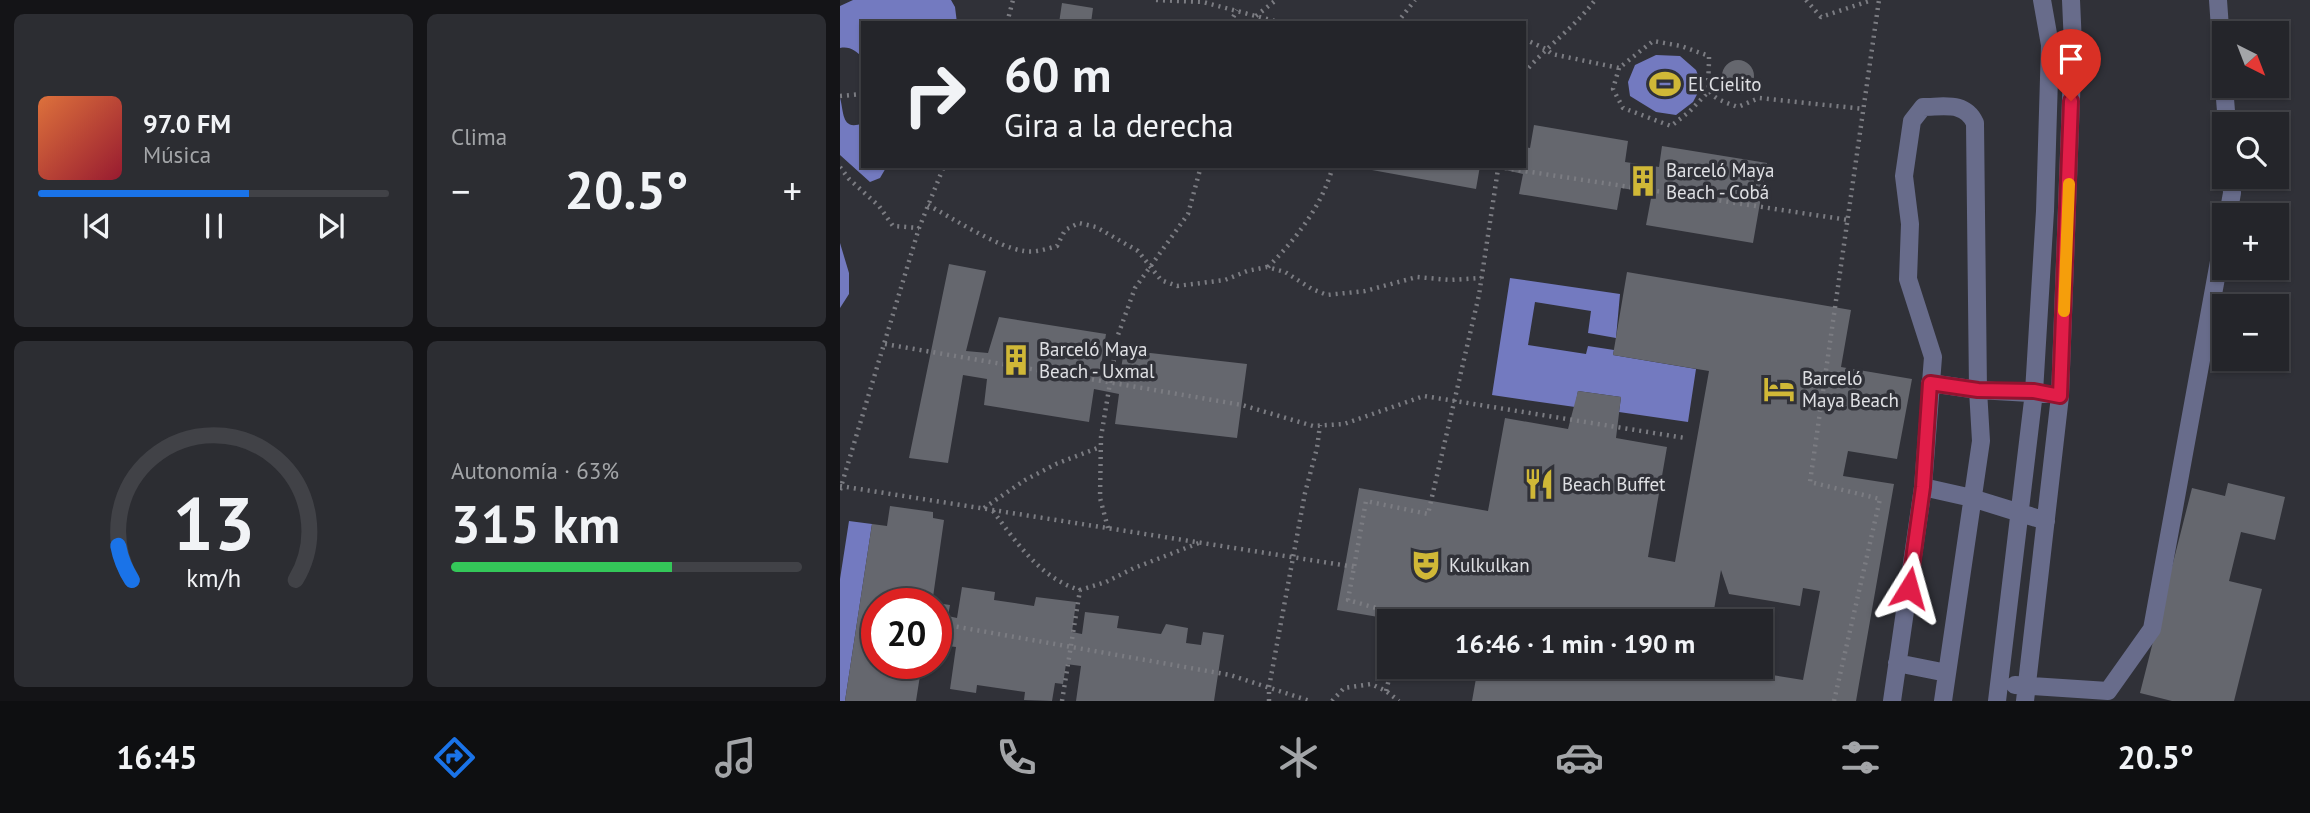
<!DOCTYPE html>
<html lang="es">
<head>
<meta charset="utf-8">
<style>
  :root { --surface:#24252a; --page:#2c2d32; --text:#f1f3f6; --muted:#a3a5a8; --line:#414247; --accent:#1a73e8 }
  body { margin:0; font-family:"PT Sans",sans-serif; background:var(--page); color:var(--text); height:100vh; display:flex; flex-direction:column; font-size:26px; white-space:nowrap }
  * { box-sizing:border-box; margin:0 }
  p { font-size:23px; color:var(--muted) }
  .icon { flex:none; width:38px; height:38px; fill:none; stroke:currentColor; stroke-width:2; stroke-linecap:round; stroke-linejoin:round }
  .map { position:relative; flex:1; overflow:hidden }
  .side { display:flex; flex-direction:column; gap:14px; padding:14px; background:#141417; width:840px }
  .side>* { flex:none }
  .banner { position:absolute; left:21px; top:21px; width:665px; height:147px; border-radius:0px; box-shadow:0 2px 5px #0004,0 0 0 2px var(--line); background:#24252a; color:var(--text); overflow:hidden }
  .needle { width:46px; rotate:138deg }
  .fabs { position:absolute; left:1372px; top:21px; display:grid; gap:14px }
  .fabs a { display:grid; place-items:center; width:77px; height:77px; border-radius:0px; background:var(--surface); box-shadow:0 2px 5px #0004,0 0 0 2px var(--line); font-size:35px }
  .speed { position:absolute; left:21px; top:588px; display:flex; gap:14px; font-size:35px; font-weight:700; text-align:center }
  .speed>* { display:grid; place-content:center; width:91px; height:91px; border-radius:50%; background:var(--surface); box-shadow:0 2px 5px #0004,0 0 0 2px var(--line); line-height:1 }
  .speed .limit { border:10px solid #d22; background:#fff; color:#111 }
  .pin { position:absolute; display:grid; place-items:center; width:60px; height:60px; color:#fff; margin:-72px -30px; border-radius:50% 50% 50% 0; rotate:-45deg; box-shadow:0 0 7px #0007 }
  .pin .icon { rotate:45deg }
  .me { position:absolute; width:77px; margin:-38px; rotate:8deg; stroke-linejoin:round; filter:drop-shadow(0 0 5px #0008) }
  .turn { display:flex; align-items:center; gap:24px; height:147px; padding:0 28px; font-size:32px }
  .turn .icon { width:91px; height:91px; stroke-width:2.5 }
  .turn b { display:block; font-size:49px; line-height:60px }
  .big { font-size:52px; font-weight:700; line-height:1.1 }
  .side .tile { flex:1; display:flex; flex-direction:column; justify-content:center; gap:10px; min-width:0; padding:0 24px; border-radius:10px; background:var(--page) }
  .side .dial { align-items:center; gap:0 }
  .dial svg { height:182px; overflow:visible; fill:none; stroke:var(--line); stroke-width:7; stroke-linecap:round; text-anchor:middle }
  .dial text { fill:var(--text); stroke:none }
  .song { display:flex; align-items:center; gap:21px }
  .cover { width:84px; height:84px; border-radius:10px; background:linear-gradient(135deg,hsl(20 70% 55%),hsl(350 70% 35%)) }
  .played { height:7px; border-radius:4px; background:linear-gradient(90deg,var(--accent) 60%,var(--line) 60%) }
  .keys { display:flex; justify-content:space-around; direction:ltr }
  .heat { display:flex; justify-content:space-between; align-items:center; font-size:38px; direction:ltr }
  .charge { height:10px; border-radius:5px; background:linear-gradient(90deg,#34c759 63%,var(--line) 0) }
  .side .tiles { flex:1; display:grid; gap:14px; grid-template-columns:repeat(2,1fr) }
  .trip { position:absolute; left:537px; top:609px; width:396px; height:70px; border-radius:0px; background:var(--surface); box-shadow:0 2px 5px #0004,0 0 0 2px var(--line); font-weight:700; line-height:70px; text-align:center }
  .menu { display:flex; height:112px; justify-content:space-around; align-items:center; background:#0e0f11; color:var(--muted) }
  .menu .icon { width:49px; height:49px }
  .menu .current { color:var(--accent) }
  .menu b { font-size:32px; color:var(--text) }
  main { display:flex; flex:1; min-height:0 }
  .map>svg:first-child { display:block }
</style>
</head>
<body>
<main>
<section class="side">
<div class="tiles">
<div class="tile">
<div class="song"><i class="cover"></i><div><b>97.0 FM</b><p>Música</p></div></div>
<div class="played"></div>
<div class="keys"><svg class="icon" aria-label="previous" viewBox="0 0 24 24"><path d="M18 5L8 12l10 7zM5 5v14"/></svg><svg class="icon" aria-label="pause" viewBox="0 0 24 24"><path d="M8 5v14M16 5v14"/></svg><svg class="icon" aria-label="next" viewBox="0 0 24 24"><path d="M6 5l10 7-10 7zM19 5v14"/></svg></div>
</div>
<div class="tile"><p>Clima</p>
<div class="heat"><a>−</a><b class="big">20.5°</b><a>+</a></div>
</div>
<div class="tile dial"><svg viewBox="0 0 100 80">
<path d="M14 69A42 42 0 1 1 86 69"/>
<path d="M14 69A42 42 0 0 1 8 54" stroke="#1a73e8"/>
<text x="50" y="56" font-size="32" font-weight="700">13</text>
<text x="50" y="72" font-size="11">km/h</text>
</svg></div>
<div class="tile"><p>Autonomía · 63%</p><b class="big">315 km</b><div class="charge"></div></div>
</div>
</section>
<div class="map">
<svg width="1470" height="701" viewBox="0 0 1470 701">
  <rect width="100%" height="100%" fill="#303138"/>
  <path fill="#737ac0" d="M13,0H111L115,7L117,23H23V58C16,51 10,46 0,48V6Z
    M816,55L840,56L856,70L862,85L853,102L836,115L816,112L790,96L788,82L795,65Z
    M0,98C4,111 1,132 23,123V166H47L40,178L30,182L0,155Z
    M0,243L9,273V294L0,308Z
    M670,278L780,294L776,338L748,333L751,311L695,302L688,345L746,354L748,346L774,350L773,355L856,369L848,422L779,412L781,397L738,391L735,407L652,395Z
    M9,521L32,524L5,701H0V579Z"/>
  <path fill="#65676e" d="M222,3L253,8L251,23H219Z
    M882 76a16 16 0 1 1 32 0a16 16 0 1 1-32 0Z
    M694,125L788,141L785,162L819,167L822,146L927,163L913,243L806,225L812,193L781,188L777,210L679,194L683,174L648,166H684V147L690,148Z
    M510,166H640L636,189Z
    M109,264L146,271L126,351L148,353L159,317L266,334L261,366L281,369L284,350L407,364L397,438L275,424L279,394L254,389L249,422L144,405L147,379L123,375L108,463L69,458Z
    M787,272L1011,310L1001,367L1072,379L1057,459L1008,451L1003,476L1054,484L1016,701H632L638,667H884L963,680L980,591L963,588L960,606L889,594L881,570L872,621H647L648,615L620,610L618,621H562L497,610L519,488L648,511L665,418L728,429L738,391L781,397L776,438L827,447L808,557L835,562L869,371L773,355Z
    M1388,483L1445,497L1435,540L1401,532L1389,581L1422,589L1394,701H1332L1300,693L1352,488L1385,496Z
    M50,506L93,512V518L104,520L92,604H37V663H82L76,701H5L32,524L47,526Z
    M122,587L155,592L154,600L194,606L196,597L236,602L232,632L242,634L245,612L279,616L277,628L321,634L326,624L348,628L346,643L361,645L363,632L384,635L374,701H236L241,666L226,664L223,684L215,683L212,701L184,700L185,692L137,685L136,693L110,689L116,647L100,645L96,662V603L110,605L108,616L117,618Z"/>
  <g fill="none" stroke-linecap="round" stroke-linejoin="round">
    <path stroke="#7b7c82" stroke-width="4.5" stroke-dasharray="2 5" stroke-linecap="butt" d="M316,0L363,2L442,23
      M966,0L981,17L1032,0
      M416,16L436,0
      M167,23L173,0
      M390,23L397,10
      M557,23L575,0
      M684,39L706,49L712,54L779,68L813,41L841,46L869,56C869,93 861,94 898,107L919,98L1024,109
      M779,68L773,89L783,108L831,126L849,112L869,91
      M684,73C706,47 735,27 755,0
      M0,96L23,94
      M651,166L1008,220
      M0,167L9,179L39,206L53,226L79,228
      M88,205C112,218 159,248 184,251C195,253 206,249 217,246L225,230L239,223L256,227L298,251L321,280L337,286L385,280L407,271L427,267L445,272L472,289L487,295L525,291L577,277L610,280L641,278
      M428,267C456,239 482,206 493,166
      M45,344L402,405L473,426L504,424L584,396L845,438
      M0,486L515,567
      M0,490L79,228L104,166
      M144,508L185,480L216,464L260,447
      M153,511C176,542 201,579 240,590
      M268,528L260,498L261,437L278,335L295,288L348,214L361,166
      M563,621L564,616L508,600L526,501L588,514L639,295L658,169
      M96,623L390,675L470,701
      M546,691L552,667
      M222,701L240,590L266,582L294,568L359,543
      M429,701V687L465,493L477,448L480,425
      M492,701L504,688L531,684L546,691L559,701
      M994,701L1040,499L970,482L1039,0"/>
    <path stroke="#686c8b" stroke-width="18" d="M1378,0L1384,85
      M1384,86L1387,124
      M1388,215L1392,193L1391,177
      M1090,383L1138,390L1206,394
      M1057,663L1107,673
      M1175,685L1268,691L1312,629L1384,234
      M1052,701L1083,487
      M1103,701L1141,441L1138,390L1135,123C1125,101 1104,107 1083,107L1072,121L1064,176L1070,224L1068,279L1093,357L1083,487L1132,498L1206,521
      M1157,701L1194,392L1205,211L1210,45L1202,0
      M1185,701L1220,396L1233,45L1231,0"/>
  </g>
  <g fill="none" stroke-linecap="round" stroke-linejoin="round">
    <defs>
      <path id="route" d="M1069,588L1083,487L1090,383L1138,390L1194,391L1220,396L1231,101"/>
    </defs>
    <use href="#route" stroke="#92132f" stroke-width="18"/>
    <use href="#route" stroke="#e11d48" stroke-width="12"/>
    <path stroke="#f59e0b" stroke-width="12" d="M1224,311L1229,184"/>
  </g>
  <defs>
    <symbol id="stadium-bare" viewBox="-9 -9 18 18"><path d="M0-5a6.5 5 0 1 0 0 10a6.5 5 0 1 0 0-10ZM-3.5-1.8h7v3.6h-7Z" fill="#d0b837" stroke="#303138" stroke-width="2.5" paint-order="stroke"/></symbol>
    <symbol id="building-bare" viewBox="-9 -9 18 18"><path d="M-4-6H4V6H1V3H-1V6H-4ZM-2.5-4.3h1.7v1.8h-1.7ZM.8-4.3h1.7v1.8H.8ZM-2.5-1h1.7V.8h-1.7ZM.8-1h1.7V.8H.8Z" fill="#d0b837" stroke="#303138" stroke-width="2.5" paint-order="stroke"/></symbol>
    <symbol id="hotel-bare" viewBox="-9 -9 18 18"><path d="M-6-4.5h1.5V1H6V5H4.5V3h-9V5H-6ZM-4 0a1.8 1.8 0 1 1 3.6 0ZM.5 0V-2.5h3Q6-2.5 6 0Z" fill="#d0b837" stroke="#303138" stroke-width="2.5" paint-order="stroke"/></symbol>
    <symbol id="restaurant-bare" viewBox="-9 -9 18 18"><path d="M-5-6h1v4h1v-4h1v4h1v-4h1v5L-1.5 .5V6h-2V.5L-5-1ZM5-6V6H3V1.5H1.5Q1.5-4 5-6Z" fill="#d0b837" stroke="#303138" stroke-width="2.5" paint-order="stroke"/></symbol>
    <symbol id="theatre-bare" viewBox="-9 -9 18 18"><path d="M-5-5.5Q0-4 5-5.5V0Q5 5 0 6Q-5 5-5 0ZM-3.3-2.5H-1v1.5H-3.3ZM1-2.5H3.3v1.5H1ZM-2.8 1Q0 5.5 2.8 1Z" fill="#d0b837" stroke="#303138" stroke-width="2.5" paint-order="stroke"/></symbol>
  </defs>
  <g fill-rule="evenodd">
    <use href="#stadium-bare" x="803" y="62" width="44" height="44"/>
    <use href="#building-bare" x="781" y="159" width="44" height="44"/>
    <use href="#building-bare" x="154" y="338" width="44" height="44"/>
    <use href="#hotel-bare" x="917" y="367" width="44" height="44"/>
    <use href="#restaurant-bare" x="677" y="462" width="44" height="44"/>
    <use href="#theatre-bare" x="564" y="543" width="44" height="44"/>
  </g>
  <g text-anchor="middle" stroke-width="7" stroke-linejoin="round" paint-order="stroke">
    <g font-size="19" fill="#dfe0e4" stroke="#303138" text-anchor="start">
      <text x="848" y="91">El Cielito</text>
      <text x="826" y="177">Barceló Maya<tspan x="826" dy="22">Beach - Cobá</tspan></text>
      <text x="199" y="356">Barceló Maya<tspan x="199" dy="22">Beach - Uxmal</tspan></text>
      <text x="962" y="385">Barceló<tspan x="962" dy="22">Maya Beach</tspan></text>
      <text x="722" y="491">Beach Buffet</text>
      <text x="609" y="572">Kulkulkan</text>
    </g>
  </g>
</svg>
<div class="fabs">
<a><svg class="needle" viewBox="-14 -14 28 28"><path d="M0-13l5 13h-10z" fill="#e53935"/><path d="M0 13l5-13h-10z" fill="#a3a5a8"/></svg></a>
<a><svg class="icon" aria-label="search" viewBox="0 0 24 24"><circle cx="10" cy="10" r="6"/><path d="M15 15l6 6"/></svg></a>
<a>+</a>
<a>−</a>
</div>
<div class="speed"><div class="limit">20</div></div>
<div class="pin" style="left:1231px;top:101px;background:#d93025"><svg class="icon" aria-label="arrive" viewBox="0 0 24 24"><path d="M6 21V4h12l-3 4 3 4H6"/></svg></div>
<svg class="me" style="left:1069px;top:588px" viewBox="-20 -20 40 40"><path d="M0-17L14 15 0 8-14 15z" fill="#e11d48" stroke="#fff" stroke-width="4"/></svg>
<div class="trip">16:46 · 1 min · 190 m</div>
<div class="banner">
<div class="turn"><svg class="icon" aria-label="right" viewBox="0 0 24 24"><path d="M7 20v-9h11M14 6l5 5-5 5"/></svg><div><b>60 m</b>Gira a la derecha</div></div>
</div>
</div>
</main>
<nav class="menu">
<b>16:45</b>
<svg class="icon current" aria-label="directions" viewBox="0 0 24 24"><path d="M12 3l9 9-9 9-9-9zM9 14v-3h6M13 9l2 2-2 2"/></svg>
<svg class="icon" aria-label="music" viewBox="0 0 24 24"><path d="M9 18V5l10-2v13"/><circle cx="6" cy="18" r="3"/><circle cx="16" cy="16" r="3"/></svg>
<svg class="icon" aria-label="phone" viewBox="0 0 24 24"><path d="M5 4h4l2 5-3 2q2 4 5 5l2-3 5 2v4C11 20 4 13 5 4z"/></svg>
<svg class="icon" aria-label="climate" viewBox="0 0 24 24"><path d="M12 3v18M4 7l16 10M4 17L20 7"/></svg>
<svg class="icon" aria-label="car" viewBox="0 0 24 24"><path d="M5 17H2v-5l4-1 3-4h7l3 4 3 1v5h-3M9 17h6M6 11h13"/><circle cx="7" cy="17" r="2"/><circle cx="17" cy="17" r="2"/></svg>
<svg class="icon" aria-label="filters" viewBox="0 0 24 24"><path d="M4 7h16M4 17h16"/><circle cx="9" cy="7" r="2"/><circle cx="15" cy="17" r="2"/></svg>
<b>20.5°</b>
</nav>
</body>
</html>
